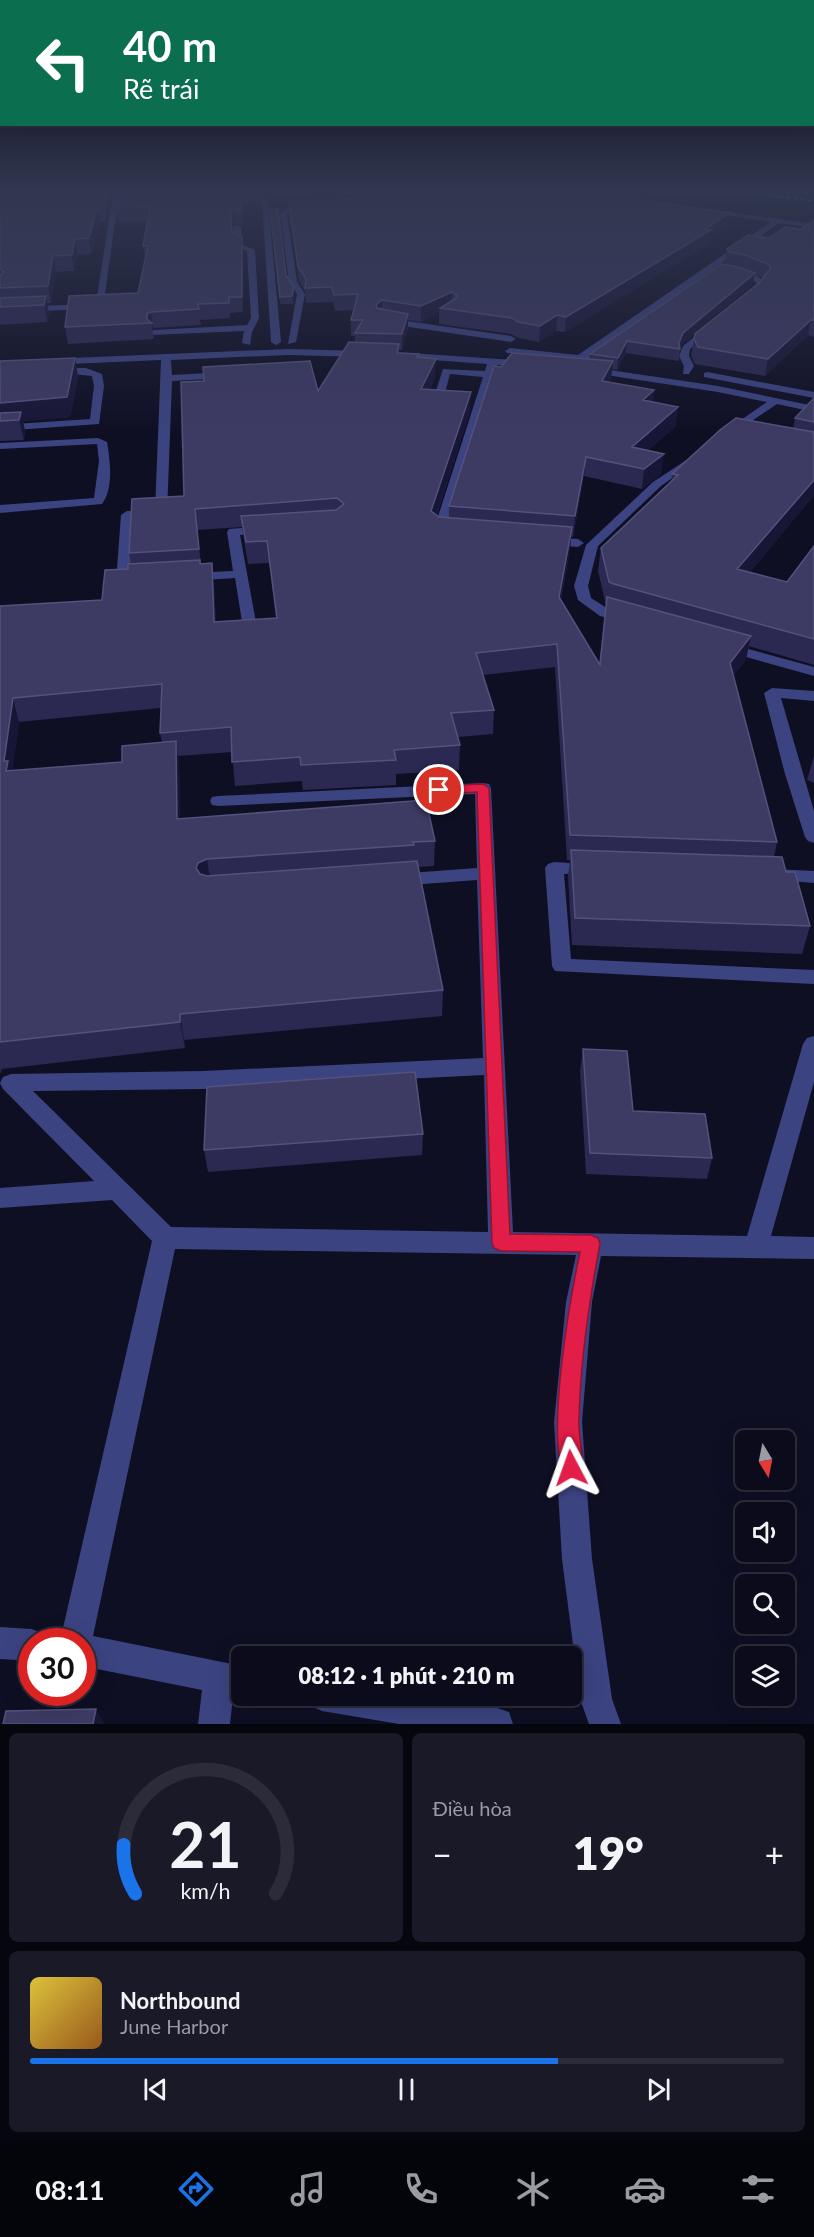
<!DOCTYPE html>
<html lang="vi">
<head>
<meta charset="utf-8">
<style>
  :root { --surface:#0b0b1b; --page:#191928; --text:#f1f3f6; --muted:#9a9ba3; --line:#2b2b3a; --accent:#1a73e8 }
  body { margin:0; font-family:Lato,sans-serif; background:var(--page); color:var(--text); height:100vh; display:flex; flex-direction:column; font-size:22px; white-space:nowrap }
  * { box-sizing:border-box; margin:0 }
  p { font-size:20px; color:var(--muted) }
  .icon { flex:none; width:33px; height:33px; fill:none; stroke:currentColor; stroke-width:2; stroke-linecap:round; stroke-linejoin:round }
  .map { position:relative; height:1724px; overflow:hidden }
  .side { display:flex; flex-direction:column; gap:9px; padding:9px; background:#06060f; flex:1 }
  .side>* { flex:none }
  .top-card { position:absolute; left:0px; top:0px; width:814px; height:126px; box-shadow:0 6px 24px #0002,0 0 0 2px var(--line); background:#0b6e4f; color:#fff; overflow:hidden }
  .needle { width:39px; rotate:170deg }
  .fabs { position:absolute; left:735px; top:1430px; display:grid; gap:12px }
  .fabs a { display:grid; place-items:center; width:60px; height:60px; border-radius:9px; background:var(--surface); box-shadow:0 6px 24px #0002,0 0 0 2px var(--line); font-size:30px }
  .speed { position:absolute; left:18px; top:1628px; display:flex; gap:12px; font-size:30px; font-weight:700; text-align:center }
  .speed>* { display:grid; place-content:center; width:78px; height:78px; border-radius:50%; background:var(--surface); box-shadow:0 6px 24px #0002,0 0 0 2px var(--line); line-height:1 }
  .speed .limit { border:9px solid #d22; background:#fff; color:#111 }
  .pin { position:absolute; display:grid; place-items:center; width:51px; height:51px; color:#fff; margin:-26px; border:3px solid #fff; border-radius:50%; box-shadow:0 2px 6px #0007 }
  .me { position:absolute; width:66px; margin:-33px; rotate:356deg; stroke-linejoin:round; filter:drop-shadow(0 0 4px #0008) }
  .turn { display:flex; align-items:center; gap:21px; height:126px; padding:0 24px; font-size:27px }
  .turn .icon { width:78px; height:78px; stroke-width:2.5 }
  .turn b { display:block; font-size:42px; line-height:51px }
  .big { font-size:45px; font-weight:800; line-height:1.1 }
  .side .tile { flex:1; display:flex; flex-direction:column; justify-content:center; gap:9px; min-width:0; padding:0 21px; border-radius:9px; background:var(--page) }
  .side .dial { align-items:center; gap:0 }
  .dial svg { height:156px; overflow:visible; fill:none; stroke:var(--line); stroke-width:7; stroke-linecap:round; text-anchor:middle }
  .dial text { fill:var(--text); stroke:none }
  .song { display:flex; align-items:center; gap:18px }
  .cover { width:72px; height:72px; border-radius:9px; background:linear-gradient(135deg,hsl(50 70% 55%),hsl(30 70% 35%)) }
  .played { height:6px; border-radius:3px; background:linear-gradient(90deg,var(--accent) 70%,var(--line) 70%) }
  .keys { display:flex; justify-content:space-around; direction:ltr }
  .heat { display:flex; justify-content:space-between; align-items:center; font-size:33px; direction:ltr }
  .side .tiles { flex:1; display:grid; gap:9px; grid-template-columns:1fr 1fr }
  .tile:last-child { grid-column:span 2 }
  .trip { position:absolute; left:231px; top:1646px; width:351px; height:60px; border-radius:9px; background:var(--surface); box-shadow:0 6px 24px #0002,0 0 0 2px var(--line); font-weight:800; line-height:60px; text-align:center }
  .tab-bar { display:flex; height:96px; justify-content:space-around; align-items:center; background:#04040b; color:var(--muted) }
  .tab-bar .icon { width:42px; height:42px }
  .tab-bar .on { color:var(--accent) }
  .tab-bar b { font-size:27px; color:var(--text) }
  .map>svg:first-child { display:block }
</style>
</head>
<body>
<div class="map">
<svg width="814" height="1724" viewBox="0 0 814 1724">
  <rect width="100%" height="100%" fill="#0f0f24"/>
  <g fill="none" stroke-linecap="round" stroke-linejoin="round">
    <path fill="#3b4381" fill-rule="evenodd" d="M113,193H119L103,308L0,313V307L96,304Z
      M265,197L268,199L281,342L276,345L271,342L262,201L215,202L212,200L215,198Z
      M339,199L337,202L305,205L287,214L297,282L305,294L296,342L288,344L297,294L289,282L280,213L304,201Z
      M706,209L814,224V228L779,223L589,356L614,359V363L507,353L505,351L510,348L578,355L771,222L704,212Z
      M237,225L241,227L243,245L255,250L259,318L252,332L250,345L242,343L244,331L151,335V331L154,330L247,325L251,318L247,251L235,246L233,227Z
      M728,270L754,274L766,282L749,301H743V297L757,283L749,278L728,274Z
      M385,318L511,336L516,339L511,342L382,323V319Z
      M708,326L715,328L690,349L689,356L694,366L689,374H683L684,366L679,356L683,346Z
      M288,349L364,351L369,354L364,357L288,355L171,360L172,375L226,372L231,375L226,378L172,381L167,514L161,518H133L130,577L139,578L141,581L134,585H118L116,582L121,515L127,511H155L161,360L0,367V361Z
      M395,352L529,361L534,364L529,367L497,365L446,529L451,530L453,533L451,536H439L433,532L483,377L450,374L444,397L456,401C451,406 438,405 433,400L443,369L485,371L487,364L392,357L390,355Z
      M589,367L718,386L814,406V412L777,404L729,436L725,435V431L767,402L718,392L586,372L584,370Z
      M67,368H86L102,374L104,386L99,424L0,431V425L90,419L94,386L92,376L64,373V369Z
      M707,372L814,392V398L704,377V373Z
      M98,438L107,442C110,460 114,488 102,504L0,513V505L94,498L99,461L97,444L0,449V443Z
      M694,455L700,458L698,460L661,486L598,546L588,586L591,598L610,610L633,616L635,619L633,622L628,623L600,616L578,600L574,586L586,545L653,482Z
      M267,526L273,530L271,533L240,535L257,628L250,632L243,628L235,578L189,581L182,577L189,573L233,571L227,532L229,529Z
      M546,537L578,539L584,543L578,547L542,544L540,541L542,538Z
      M723,642L814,667V676L718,649L716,646L718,643Z
      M772,688L814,691V701L781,698L814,811V843L808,841L805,837L785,774L764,693Z
      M483,783L489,784L491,788L513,1232L747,1236L803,1044L807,1038L814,1036V1082L771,1236L814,1237V1259L601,1256L592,1302L582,1422L592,1559L612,1699L621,1724H589L580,1699L562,1559L554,1422L566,1302L576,1255L175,1249L93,1636L242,1666V1695H249L242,1698L233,1696L230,1724H198L202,1690L82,1666V1641H60L152,1241L112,1200L0,1208V1188L94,1181L3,1089L0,1083L3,1077L11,1074L203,1071L483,1058L477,880L396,886L390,884L387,880L390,876L396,874L477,868L475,794L218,806L212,805L210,801L212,797L218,796ZM484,1075L488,1232L171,1227L33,1091L203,1089Z
      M554,862L598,865L601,869L598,873L564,874L571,959L814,970V984L555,971L552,966L545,868L548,864Z
      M773,869L814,871V883L767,879L764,875L767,871Z
      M0,1627L32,1629L43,1634L46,1641H32V1661L0,1659Z
      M306,1695H420L497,1708L509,1712L513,1724H399L322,1711L311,1706Z"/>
    <path stroke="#06f6eb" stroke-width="2" stroke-dasharray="4 3" stroke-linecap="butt" d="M752,193L814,201"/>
  </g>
  <path fill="#2b2851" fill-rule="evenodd" d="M0,193H111L106,222H100L91,254L78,255L74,271L56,272L51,303H47L49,313L47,322L0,325Z
    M476,193H600V194L728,226L710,238L709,244L565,332L556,331L539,342L518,338L511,334L439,324V313L421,322L408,320V329L402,350H399V353L419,354V358L435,377L430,389L470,411L437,515L439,517H449V506L501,367L590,359V354L725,265V264L727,249L801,229L814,220V337L808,335L765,376L695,364L691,356L695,334L759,283L763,278L755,274L753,284L682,344L680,348L679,361L626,353L617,370L612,369L611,379L610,382L654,390L653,402L676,426L647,451L661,474L642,489L584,476L573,537H571L570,549L561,600L599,664L606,605L598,571L601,548L671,482L672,474L793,428L795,418L814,398V495L750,572L787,582L814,546V665L749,646L746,659L733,676L777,842L774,857L786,872L810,926L802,954L572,945L568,876L570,860H567L555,667L483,675L494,710L493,734L458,737L460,745L459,770L396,774V785L303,790L302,781L235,786L232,752L178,756L179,765L180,818L435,841L434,866L418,867L443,990L442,1016L184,1040L185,1048L2,1069L0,1074V606L102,600L128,569L131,564L129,553L184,496L318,391L355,342V336H351V320L354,310L335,311L333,302L306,303L305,291L299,281L289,215V202ZM242,527L248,564L269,563L276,618L216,622L214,585L201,564L197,530ZM161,708L160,733L162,742L122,762L12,771L19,722Z
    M242,201L243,226L235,223L232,225V232L243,252V312L230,313V318L200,320L201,325L153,328H152L154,339L68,344L65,327L138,293L145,259L143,246L148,221L118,222L116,208Z
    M270,209L286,275L295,294L293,304H280Z
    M75,358L78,377L70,417L23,421L25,431L24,440L0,441V361Z
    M814,756V783L807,780Z
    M583,1049L633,1111L712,1158L707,1179L586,1174L580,1071Z
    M423,1134L422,1155L208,1172L204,1150Z"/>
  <path fill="#181637" d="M107,193H111L106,222L104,208Z
    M97,208L100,222L91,254L89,238Z
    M233,209L235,223L232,225L233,246L231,212Z
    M730,213L728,226L710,238L709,244L565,332L566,317Z
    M242,237L243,252V312L242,297Z
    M75,239L78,255L74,271L72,255Z
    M53,256L56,272L51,303L48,286Z
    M755,273L753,284L682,344L680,349L679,343L683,333Z
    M294,287L295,294L293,304L292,296Z
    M452,292L451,307L440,308L439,313L421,322V306Z
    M46,296L49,313L47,322L44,305Z
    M382,300V316L376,305Z
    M151,312L153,328H152V323L147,319V314Z
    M408,314V329L402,350V334Z
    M557,315L556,331L539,342L540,326Z
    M811,320L808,335L765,376L768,359Z
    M627,341L626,353L617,370L618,358Z
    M75,358L78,377L70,417L23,421L25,431L24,440L19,420L0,421V403Z
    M436,359L435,377L421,408V389Z
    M613,361L611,379L600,399L602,381Z
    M654,390L652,409L643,400Z
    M471,392L470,411L431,533V511Z
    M678,407L676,426L629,466L632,447Z
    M664,454L661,474L642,489L644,469Z
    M586,457L584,476L573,537L575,516Z
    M814,480V495L733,592L737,569Z
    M572,527L570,549L557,619L559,597Z
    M212,563L214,585L217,645L214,622Z
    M751,636L746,659L725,687L730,663Z
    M13,698L19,722L12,776L13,796L4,761Z
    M176,741L179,765L181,844L177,819Z
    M207,859L211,885L202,888L196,868L198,863Z
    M180,1014L184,1040L185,1048L180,1022Z
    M96,1709L104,1724H93Z"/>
  <path fill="#3d3a64" stroke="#54527c" stroke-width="1.5" d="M0,193H107L104,208H97L89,238L75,239L72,255L53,256L48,286L0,288V275L4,272L0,269Z
    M118,193H237V201H242V212L233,209L231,212L232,232L242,237V297H229V303L198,304L199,309L151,312L147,314V319L152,323L65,327L69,296L138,293L148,246H143L150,207L116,208Z
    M476,193H594L730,213L705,229L711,230L566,317L557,315L540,326L518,322L512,318L440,308L455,299L457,296L452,292L421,306L382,300L376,305L377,308L408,314L402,334L355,333L363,320H351L358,294L334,295L332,287L305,288L306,279L298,266L289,202Z
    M270,209H278L286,275L294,287L292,296L280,297Z
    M814,220V320H811L768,359L698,347L694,339L695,334L759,283L770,269V265L745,255L729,252L727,249L748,235L769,238L785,227L801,229Z
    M722,264L738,267L755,273L683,333L679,343L680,349L627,341L618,358L590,354Z
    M46,296L44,305L0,307V298Z
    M349,342L399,344L397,353L419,354L417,357L436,359L421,389L471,392L431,511L439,517L572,527L559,597L600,665L607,597L751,636L730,663L777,842L570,835L557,644L476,653L494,710L451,713L460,745L394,750L396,760L301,765L300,757L232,762L231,727L160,733L162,684L13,698L4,761H8L6,771L122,762V746L176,741L177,819L426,800L435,841L413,842L414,845L207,859L198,863L196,868L200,874L207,876L417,861L443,990L180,1014V1022L0,1042V606L102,600L105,570L128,569V564L200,560V564L212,563L214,622L277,618L267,541L246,542L241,516L336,510L344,504L337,498L195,509L199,549L129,553L132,499L184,496L181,382L204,381L203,367L310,361L318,391Z
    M512,353L613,361L602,381L654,390L643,400L678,407L632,447L664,454L644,469L586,457L575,516L449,506L494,366L501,367Z
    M75,358L67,397L0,403V361Z
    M814,398V422L795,418Z
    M21,412L19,420L0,421V413Z
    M736,418L814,432V480L737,569L787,582L814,546V639L614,584L609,582L601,548L678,475L672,474L720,430Z
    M571,850L782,857L786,872H795L810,926L575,918Z
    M583,1049L627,1051L633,1111L705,1114L712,1158L590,1153Z
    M415,1072L423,1134L204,1150L207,1087Z
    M96,1709L93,1724H3L6,1711Z"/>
  <linearGradient id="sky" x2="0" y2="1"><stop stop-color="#080814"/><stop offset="0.44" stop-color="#313750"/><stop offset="1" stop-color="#313750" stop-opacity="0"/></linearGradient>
  <rect width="814" height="434" fill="url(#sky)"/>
  <path fill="#e11d48" stroke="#92132f" stroke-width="1.5" d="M483,784L489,788L510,1234L591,1235L598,1238L600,1244C589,1302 580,1362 579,1421C578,1439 586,1459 579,1475L571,1479L564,1475C546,1434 570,1299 580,1252L501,1251L494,1248L492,1243L477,792L439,794L433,790L439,786Z"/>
</svg>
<div class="fabs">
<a><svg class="needle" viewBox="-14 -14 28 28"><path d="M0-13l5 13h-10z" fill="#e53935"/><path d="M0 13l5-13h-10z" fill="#9a9ba3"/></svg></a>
<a><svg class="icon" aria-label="sound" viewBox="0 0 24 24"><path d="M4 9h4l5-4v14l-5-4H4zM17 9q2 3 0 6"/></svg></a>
<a><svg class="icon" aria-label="search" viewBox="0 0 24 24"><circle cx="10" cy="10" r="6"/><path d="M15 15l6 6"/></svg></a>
<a><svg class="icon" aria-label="layers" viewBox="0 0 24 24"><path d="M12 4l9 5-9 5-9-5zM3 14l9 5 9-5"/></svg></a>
</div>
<div class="speed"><div class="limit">30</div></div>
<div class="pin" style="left:439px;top:790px;background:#d93025"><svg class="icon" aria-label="arrive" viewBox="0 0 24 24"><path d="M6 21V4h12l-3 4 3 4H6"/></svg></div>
<svg class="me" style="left:571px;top:1468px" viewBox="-20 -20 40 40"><path d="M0-17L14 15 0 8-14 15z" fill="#e11d48" stroke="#fff" stroke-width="4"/></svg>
<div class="trip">08:12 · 1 phút · 210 m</div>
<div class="top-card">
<div class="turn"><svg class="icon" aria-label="left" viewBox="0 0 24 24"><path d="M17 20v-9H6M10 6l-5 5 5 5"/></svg><div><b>40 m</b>Rẽ trái</div></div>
</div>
</div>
<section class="side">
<div class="tiles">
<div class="tile dial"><svg viewBox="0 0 100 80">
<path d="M14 69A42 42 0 1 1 86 69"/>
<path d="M14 69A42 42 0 0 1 8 44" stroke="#1a73e8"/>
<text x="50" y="56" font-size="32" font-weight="700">21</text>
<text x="50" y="72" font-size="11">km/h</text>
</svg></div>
<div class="tile"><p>Điều hòa</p>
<div class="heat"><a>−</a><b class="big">19°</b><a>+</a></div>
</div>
<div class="tile">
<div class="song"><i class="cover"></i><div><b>Northbound</b><p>June Harbor</p></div></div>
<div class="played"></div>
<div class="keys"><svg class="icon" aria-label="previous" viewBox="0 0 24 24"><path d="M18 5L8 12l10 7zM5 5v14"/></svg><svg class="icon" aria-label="pause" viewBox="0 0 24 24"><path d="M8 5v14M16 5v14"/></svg><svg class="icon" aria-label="next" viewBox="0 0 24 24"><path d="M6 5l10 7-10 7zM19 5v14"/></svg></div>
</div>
</div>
</section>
<nav class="tab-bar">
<b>08:11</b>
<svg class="icon on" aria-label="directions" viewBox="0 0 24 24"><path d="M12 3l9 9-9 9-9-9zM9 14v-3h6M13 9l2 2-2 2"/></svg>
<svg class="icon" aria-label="music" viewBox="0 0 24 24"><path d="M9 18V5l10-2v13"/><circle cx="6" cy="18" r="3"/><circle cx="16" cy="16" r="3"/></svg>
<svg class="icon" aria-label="phone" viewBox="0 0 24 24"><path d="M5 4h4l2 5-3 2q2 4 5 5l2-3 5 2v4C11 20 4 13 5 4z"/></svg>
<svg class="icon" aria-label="climate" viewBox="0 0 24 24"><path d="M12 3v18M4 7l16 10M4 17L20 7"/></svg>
<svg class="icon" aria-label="car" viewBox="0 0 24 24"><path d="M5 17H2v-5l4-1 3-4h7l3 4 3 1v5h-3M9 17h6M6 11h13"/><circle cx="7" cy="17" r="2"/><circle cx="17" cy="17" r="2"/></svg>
<svg class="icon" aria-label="filters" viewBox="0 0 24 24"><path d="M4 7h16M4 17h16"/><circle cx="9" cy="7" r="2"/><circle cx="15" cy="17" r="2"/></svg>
</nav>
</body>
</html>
